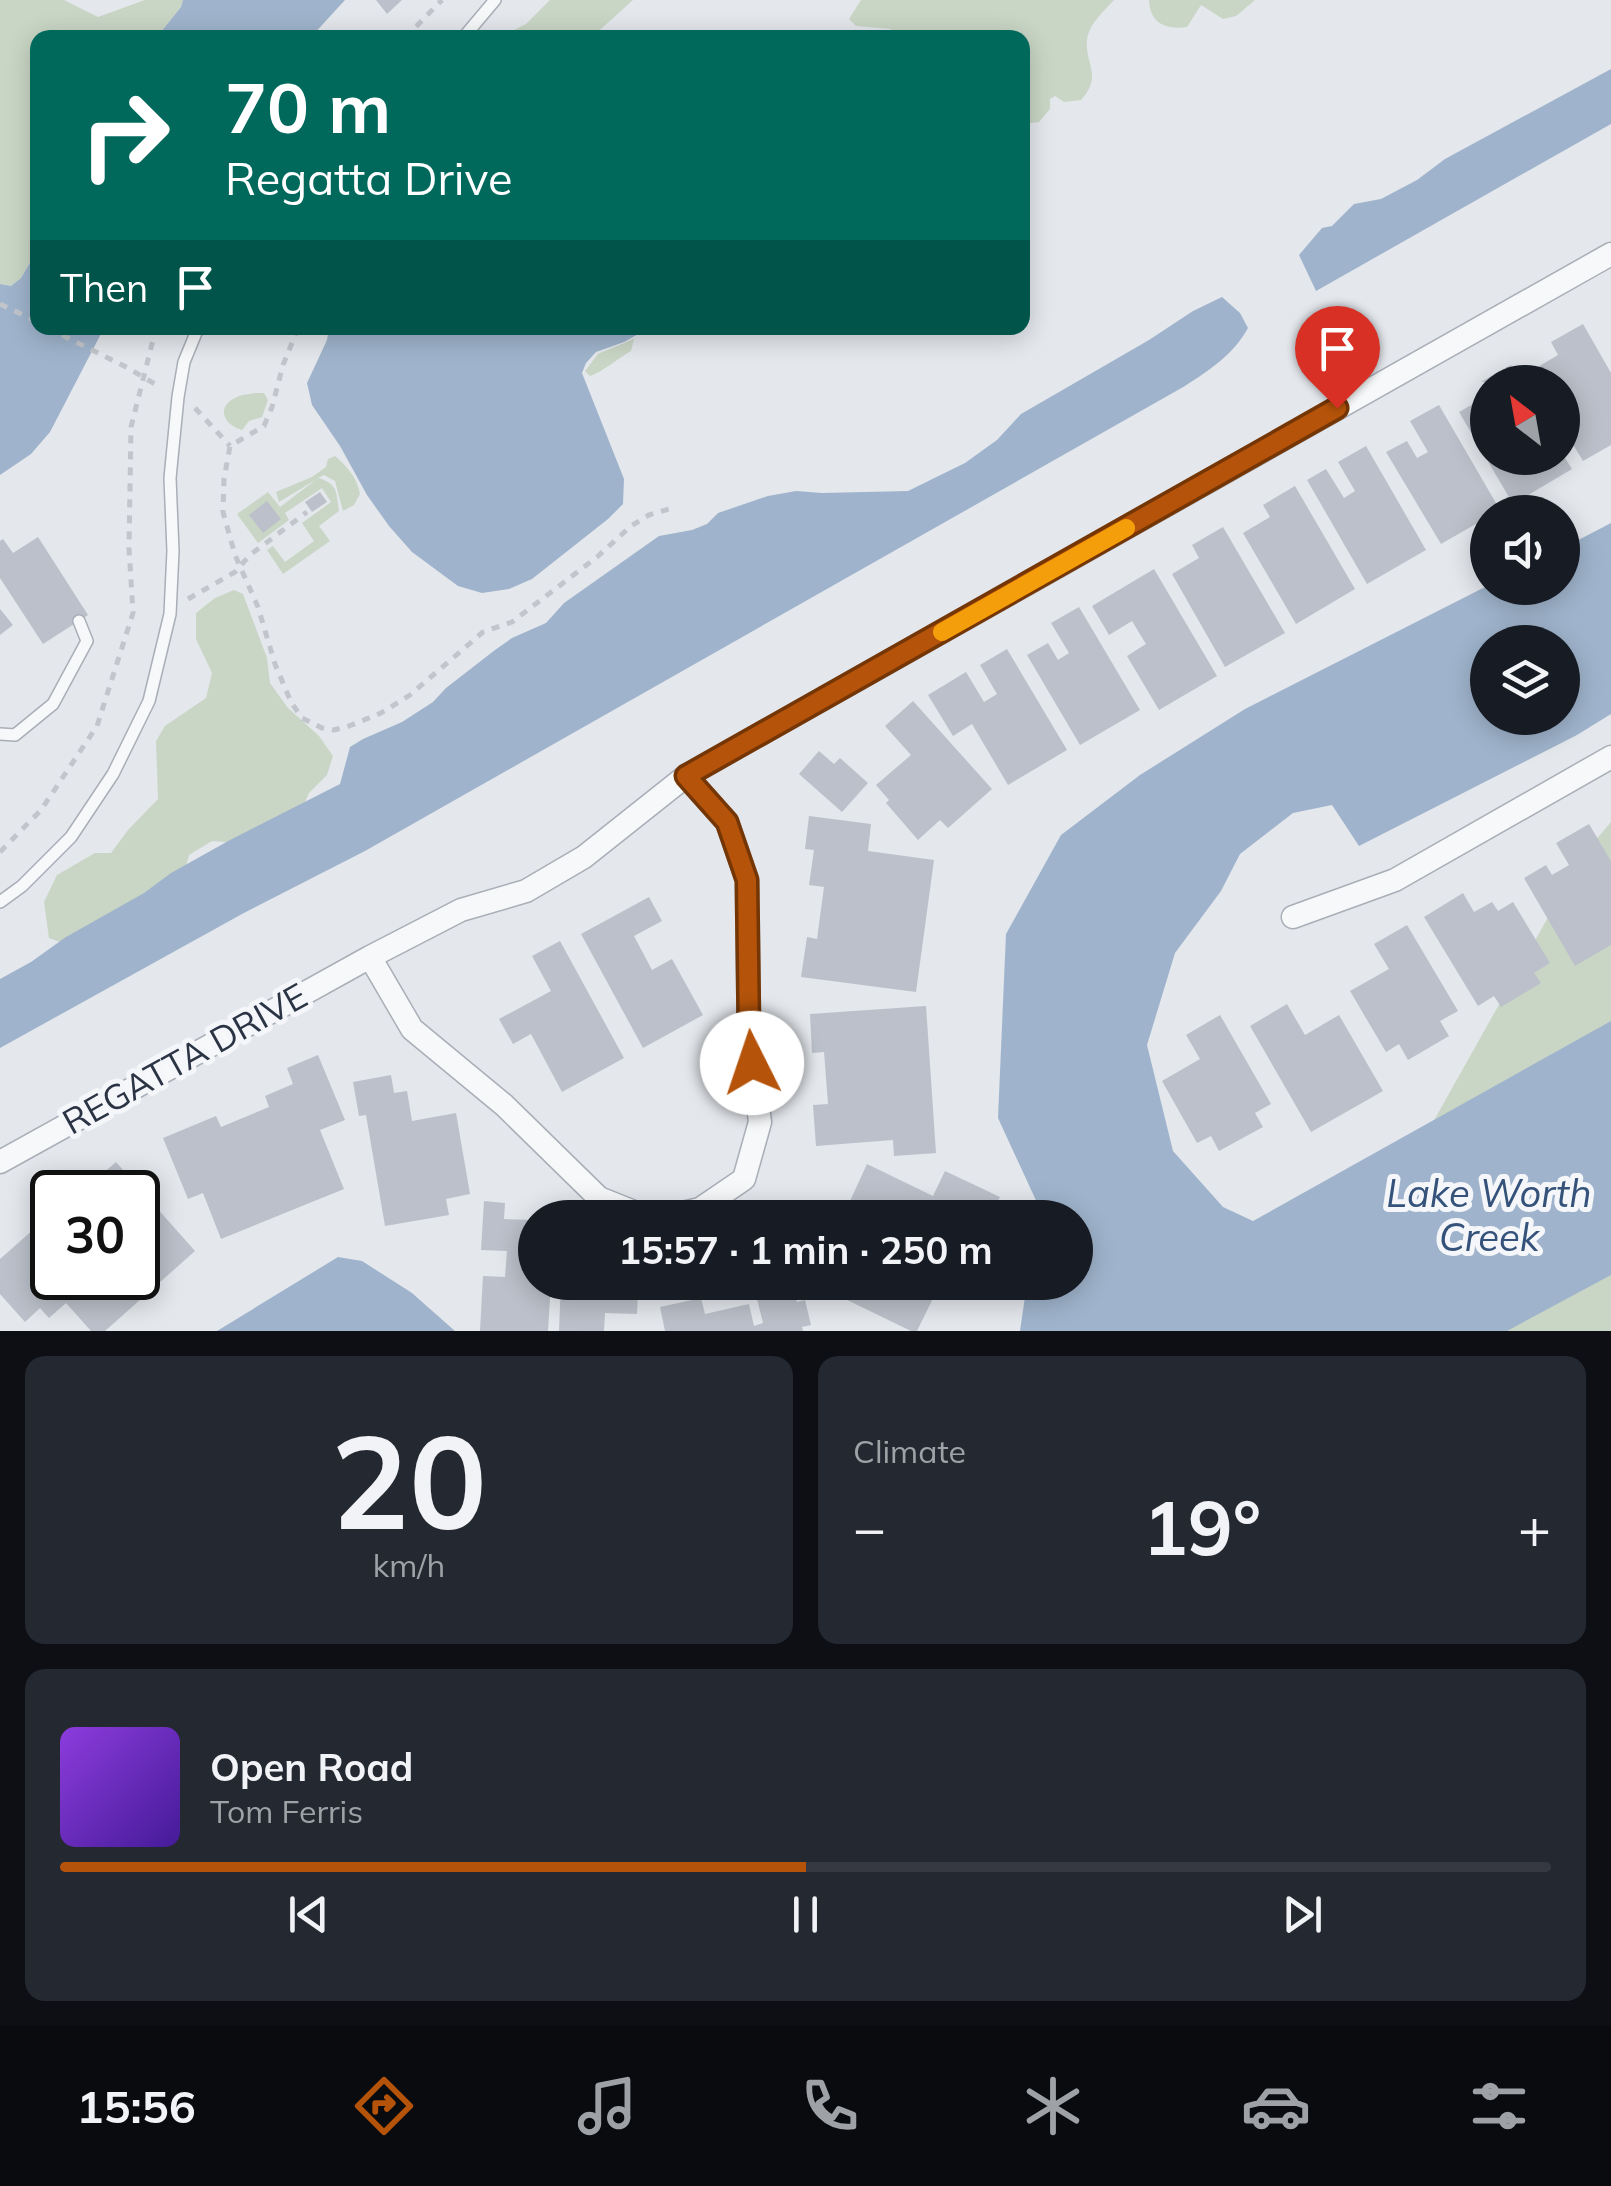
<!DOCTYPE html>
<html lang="en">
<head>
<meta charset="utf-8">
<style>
  :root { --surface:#171b24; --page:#242831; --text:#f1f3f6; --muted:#9ea1a6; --line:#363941; --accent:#b45309 }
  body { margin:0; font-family:Mulish,sans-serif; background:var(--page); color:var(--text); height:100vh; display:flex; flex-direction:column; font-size:38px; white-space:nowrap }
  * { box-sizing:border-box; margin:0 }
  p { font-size:32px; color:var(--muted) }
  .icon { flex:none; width:55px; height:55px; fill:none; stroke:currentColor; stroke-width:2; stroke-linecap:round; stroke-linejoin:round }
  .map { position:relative; height:1331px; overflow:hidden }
  .sheet { display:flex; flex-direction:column; gap:25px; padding:25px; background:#0d0f14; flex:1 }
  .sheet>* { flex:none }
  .guide { position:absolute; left:30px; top:30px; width:1000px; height:305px; border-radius:20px; box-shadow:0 5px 25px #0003; background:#00695c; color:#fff; overflow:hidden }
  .needle { width:65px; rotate:329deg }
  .controls { position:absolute; left:1470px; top:365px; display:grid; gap:20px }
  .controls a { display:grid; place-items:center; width:110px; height:110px; border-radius:50%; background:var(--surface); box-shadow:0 5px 25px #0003; font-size:50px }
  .speed { position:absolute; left:30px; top:1170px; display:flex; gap:20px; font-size:50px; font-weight:700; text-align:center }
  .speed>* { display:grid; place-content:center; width:130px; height:130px; border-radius:50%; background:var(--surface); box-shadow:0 5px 25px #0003; line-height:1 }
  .speed .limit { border:5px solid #111; border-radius:15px; background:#fff; color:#111 }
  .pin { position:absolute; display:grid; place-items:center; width:85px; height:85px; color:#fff; margin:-102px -42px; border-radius:50% 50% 50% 0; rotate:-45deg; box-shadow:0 0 10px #0007 }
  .pin .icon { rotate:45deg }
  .me { position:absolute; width:110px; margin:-55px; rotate:356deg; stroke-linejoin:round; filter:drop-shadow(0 0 8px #0008) }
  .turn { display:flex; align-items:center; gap:35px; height:210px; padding:0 30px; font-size:45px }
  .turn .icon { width:130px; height:130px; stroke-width:2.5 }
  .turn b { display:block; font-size:70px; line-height:85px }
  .then { display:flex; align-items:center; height:95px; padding:0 30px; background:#0003; gap:20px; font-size:38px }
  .big { font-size:75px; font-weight:700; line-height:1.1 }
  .sheet .card { flex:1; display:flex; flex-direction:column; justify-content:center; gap:15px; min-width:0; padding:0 35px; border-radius:20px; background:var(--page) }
  .sheet .dial { align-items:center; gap:0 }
  .dial b { font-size:130px; line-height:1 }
  .song { display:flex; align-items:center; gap:30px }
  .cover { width:120px; height:120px; border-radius:15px; background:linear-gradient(135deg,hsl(270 70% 55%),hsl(260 70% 35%)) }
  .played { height:10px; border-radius:5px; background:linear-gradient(90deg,var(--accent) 50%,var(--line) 50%) }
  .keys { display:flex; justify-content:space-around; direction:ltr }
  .heat { display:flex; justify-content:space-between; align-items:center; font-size:55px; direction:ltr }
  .sheet .tiles { flex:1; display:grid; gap:25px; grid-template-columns:1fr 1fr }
  .card:last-child { grid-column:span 2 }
  .trip { position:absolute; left:518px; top:1200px; width:575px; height:100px; border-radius:50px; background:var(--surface); box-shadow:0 5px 25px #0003; font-weight:700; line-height:100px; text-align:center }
  .tab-bar { display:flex; height:160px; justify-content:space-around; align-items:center; background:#090b0e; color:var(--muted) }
  .tab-bar .icon { width:70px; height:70px }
  .tab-bar .current { color:var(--accent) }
  .tab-bar b { font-size:45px; color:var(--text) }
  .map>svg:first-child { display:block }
</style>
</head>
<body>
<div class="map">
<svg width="1611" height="1331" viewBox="0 0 1611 1331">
  <rect width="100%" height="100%" fill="#e4e7ec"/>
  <path fill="#c9d6c5" d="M0,0H64L98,17L145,0H183L181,7L157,37L38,38L37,251L21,278L11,286L0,284Z
    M550,0H633L592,37H500L526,24Z
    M861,0H1114C1104,11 1089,24 1087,40C1085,65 1103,76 1081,100L1064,102L1055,96L1050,99V109L1039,122L1023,124L1022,38L893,37L891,29L856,26L849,19Z
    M1149,0H1255L1236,16L1223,19L1201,5L1187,27C1165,30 1150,23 1149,0Z
    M634,339L631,351C620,357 601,373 590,376L585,371L598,354Z
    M256,393H264L268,400L262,417L249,421L242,430C221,424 216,405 239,396C245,394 251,394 256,393Z
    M335,456C348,467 357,478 360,494L354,505L343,511L335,481L324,475L318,478C338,484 336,491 339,511L319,526L330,541L283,574L267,550L273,546L285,562L314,541L302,523L331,502L322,488L285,513L289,520L258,543L237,514L268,492L280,507L317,479L279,502L276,492L312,477L326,467L328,459Z
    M234,590L243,594L267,658L270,683L288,708L319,736L333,756L327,775L309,793L296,822L266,845L212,841L189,855L183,877L76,948L49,938L44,902L57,875L95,853H111L128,830L158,799L156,741L165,726L206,698L212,673L196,639V613L215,598Z
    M1611,822V1331H1305L1332,1302L1583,855Z"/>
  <path fill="#9fb4cc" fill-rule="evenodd" d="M183,0H345L311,37H157L181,7Z
    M1611,69V124L1316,291L1299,255L1322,228L1332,226L1354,204L1381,199L1417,180L1445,159Z
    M37,251L38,328H104L50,432L31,454L0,475V284L11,286L21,278Z
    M1222,297L1240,313L1248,328C1233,355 1211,369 1185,386L365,851L242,914L0,1048V979L31,962L66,937L144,893L171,873L230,840L340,784L350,747L363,739L402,722L433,702L446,688L495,650L512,638L546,623L564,603L659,536L692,530L707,524L718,513L768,496L796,491L822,493L908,491L965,463L997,440L1021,414L1149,340L1193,311Z
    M329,328H649L624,342L596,352L586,363L582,373L624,479L623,504L608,519L532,579L509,589L482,593L458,586L412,552L389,526L367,495L340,446L312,405L307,383L327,340Z
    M1611,523V714L1577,735L1359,846L1332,805L1293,813L1240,854L1221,891L1175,953L1147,1045L1173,1151L1223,1207L1253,1221L1611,1021V1275L1507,1331H1020L1027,1283L1075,1282V1218L1037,1217L1039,1207L998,1118L1006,934L1061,835L1140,775L1245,709L1487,586L1562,588L1563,548ZM1562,642V718H1488V642Z
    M338,1257L362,1261L412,1293L455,1331H217Z"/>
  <path fill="#bbc0ca" d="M376,0H402L387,14Z
    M1583,324L1611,373V445L1583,461L1562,426V382H1537L1531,371L1558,355L1551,342Z
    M1511,365L1521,382H1488V388L1484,382H1481Z
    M1480,400L1488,413V458H1565L1572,469L1513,504L1459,412Z
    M1439,405L1500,510L1488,512V517L1441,544L1386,452L1407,441L1417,458L1428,452L1410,421Z
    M1366,446L1426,550L1367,584L1307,480L1326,469L1344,498L1355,491L1338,462Z
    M1295,486L1355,589L1296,624L1243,533L1270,517L1263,505Z
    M320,492L327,502L312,512L305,502Z
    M267,501L281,519L263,533L249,515Z
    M1223,527L1285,633L1225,667L1172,574L1199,558L1192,545Z
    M38,537L88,615L43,644L0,578V541L3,539L13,553Z
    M1154,569L1217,676L1159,710L1127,656L1146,644L1132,621L1109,635L1092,606Z
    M1079,607L1140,710L1080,745L1027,655L1048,643L1058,660L1069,653L1051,623Z
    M0,609L13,625L0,635Z
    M1007,649L1067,750L1008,785L972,724L953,736L928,695L966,672L984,702L997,694L980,665Z
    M913,701L992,789L948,828L940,820L918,840L886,803L889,800L876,785L911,755L885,726Z
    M819,751L834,764L840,758L868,783L842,812L799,774Z
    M809,816L871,824L868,851L934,860L916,992L801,977L807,937L817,939L824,887L809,885L814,850L805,849Z
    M1589,824L1611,861V945L1575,966L1524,878L1546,865L1552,875L1569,865L1556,843Z
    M1463,893L1474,912L1492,902L1498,911L1513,902L1550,963L1534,973L1541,983L1501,1007L1494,996L1478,1006L1424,917Z
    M649,897L662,921L634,936L652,970L672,959L703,1015L643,1048L581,934Z
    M1407,925L1458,1011L1440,1021L1449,1036L1408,1060L1399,1044L1386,1052L1350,991L1389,969L1374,944Z
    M560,941L624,1058L562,1092L531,1034L513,1044L499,1019L551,991L532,956Z
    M1287,1004L1305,1035L1339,1015L1383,1091L1311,1132L1250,1026Z
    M926,1006L936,1153L894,1156L893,1140L816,1146L813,1105L828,1104L824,1052L812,1053L810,1014Z
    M1220,1015L1271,1104L1255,1113L1263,1127L1219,1151L1211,1136L1197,1143L1162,1081L1200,1059L1186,1035Z
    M318,1055L345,1120L320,1130L344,1189L221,1239L203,1193L188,1199L163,1138L216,1116L221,1127L269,1107L265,1096L293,1084L287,1068Z
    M391,1075L394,1093L407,1091L412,1121L456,1113L470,1194L446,1199L449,1215L385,1226L366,1115L359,1116L353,1082Z
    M116,1162L195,1251L105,1331H91L66,1303L49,1318L40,1308L25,1322L0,1294V1259L43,1221L52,1231V1278H138V1192H88L85,1189Z
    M867,1164L933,1196L945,1171L1000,1197L990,1218H983L975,1213L973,1218H858L863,1207L850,1201Z
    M484,1201L505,1203L504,1219L535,1220V1282H551L548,1331H480L483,1276L505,1277L507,1251L481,1250Z
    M561,1282H600V1291L638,1292L637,1314L605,1313L604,1331H559Z
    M792,1282L797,1302L805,1300L811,1325L802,1327L803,1331H665L660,1307L701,1298L705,1314L749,1304L754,1326L763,1323L755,1291Z
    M810,1282H941L917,1331H911Z"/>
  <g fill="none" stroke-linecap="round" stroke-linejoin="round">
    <defs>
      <path id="lane" d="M463,38L495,0
        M0,734L15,735L53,704L87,641L79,621
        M0,902L22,886L71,837L113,774L149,701L170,614L173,551L170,478L178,397L184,362L198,328"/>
      <path id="street" d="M1293,917L1395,880L1611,757
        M370,957L412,1029L504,1105L599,1198L649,1218
        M0,1162L370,957L461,910L526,891L584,857L686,776L1611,254
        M661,1218L700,1209L744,1179L760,1122L749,1034L747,880L727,822L686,776"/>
    </defs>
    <use href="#lane" stroke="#a9aeb7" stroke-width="14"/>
    <use href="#street" stroke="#a9aeb7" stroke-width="25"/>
    <path stroke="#c2c5cb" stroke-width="5" stroke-dasharray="8 8" stroke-linecap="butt" d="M405,38L442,0
      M0,304L38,322
      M48,328L128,368L160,387
      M298,328L283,365L272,407L264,426L230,446L224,479L223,512L235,555L258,607L275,664L291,702L302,718L322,728L334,730L349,726L381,713L410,695L483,632L512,622L597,557L631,526L649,515L669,509
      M195,408L230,446
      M188,599L235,572L250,555L307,512
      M0,852L41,810L97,726L133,613L129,548L131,427L156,328"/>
    <use href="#lane" stroke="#f7f8fa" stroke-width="11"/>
    <use href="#street" stroke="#f7f8fa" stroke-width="22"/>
  </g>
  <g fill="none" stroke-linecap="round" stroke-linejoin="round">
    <defs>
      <path id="route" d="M752,1063L749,1034L747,880L727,822L686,776L1337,408"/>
    </defs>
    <use href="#route" stroke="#753606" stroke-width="25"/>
    <use href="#route" stroke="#b45309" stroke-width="18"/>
    <path stroke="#f59e0b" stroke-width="18" d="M942,632L1126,528"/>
  </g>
  <g text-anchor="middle" stroke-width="10" stroke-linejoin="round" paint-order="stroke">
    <g font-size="35" fill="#2b3445" stroke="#f4f6f9">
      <text transform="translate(185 1059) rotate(-29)" y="12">REGATTA DRIVE</text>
    </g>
    <g font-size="38" font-style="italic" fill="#34527a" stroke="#f4f6f9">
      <text x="1489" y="1207">Lake Worth<tspan x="1489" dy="44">Creek</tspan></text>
    </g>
  </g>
</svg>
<div class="controls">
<a><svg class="needle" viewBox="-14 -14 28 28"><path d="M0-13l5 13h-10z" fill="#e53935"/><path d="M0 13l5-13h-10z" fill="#9ea1a6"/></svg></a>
<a><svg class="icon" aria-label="sound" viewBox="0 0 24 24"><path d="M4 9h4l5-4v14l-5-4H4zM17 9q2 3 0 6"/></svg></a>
<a><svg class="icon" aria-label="layers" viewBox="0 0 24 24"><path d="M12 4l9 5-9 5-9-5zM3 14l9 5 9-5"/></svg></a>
</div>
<div class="speed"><div class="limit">30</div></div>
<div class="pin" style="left:1337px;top:408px;background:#d93025"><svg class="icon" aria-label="arrive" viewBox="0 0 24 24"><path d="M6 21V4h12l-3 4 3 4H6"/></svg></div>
<svg class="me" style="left:752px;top:1063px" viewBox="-20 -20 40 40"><circle r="19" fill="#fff"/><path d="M0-13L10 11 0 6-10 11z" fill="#b45309"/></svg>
<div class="trip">15:57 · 1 min · 250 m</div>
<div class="guide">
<div class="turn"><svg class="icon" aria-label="right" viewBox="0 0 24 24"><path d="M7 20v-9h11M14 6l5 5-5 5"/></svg><div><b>70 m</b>Regatta Drive</div></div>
<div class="then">Then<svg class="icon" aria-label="arrive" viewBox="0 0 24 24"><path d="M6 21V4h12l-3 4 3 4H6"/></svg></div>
</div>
</div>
<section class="sheet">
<div class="tiles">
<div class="card dial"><b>20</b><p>km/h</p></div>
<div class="card"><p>Climate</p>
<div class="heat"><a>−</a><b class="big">19°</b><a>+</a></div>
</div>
<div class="card">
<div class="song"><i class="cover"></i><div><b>Open Road</b><p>Tom Ferris</p></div></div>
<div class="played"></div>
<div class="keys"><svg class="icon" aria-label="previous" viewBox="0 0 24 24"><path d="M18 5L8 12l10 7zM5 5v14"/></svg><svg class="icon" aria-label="pause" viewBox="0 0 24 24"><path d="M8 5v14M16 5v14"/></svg><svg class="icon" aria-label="next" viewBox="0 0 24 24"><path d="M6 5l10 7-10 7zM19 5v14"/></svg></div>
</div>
</div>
</section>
<nav class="tab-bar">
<b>15:56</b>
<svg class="icon current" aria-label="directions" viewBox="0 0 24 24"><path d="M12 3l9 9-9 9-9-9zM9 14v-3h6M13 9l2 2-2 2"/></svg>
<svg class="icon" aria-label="music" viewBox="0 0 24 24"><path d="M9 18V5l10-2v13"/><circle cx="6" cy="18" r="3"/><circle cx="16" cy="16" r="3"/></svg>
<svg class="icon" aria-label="phone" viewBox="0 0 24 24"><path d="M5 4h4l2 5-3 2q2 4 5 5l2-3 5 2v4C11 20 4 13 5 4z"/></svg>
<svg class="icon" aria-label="climate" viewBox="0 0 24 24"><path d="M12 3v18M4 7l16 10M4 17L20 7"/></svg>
<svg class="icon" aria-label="car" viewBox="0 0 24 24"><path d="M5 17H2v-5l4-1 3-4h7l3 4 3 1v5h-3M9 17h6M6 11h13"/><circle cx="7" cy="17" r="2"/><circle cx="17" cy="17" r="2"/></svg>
<svg class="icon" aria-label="filters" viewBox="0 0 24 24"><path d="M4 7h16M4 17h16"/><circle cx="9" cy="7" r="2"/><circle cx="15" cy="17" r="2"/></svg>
</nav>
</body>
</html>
